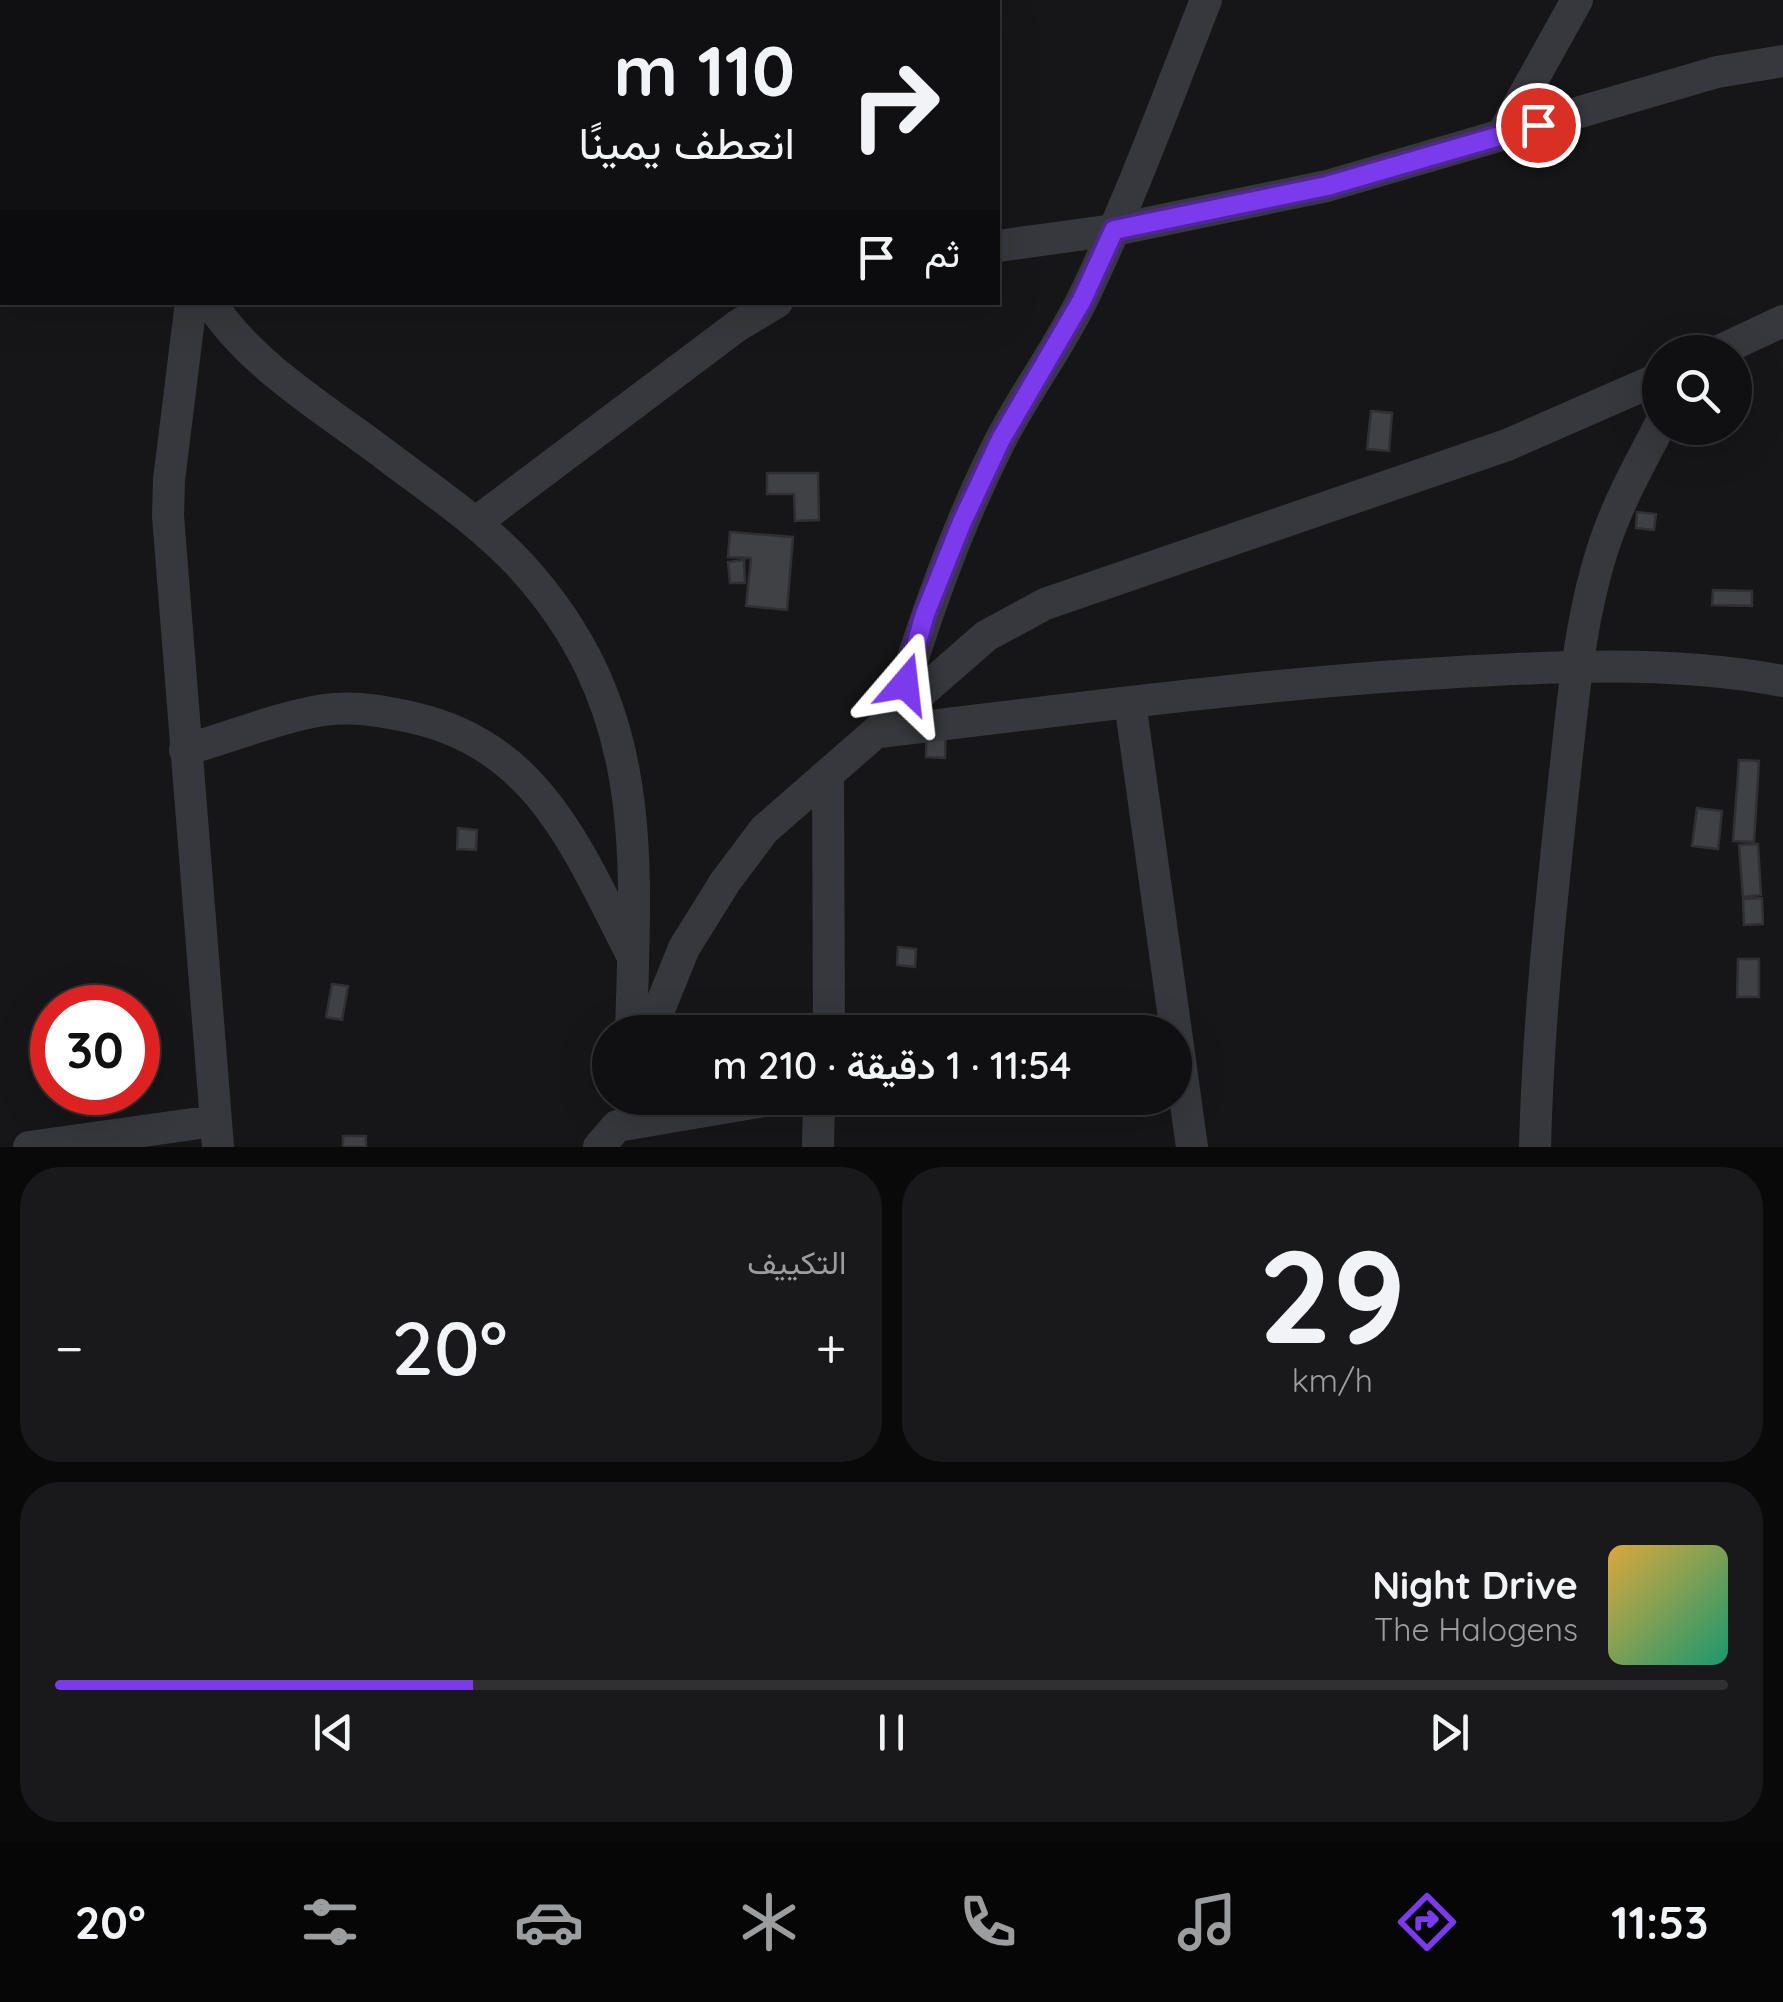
<!DOCTYPE html>
<html lang="ar">
<head>
<meta charset="utf-8">
<style>
  :root { --surface:#101012; --page:#19191b; --text:#f1f3f6; --muted:#9c9d9f; --line:#303032; --accent:#7c3aed }
  body { margin:0; font-family:Quicksand,Vazirmatn,sans-serif; background:var(--page); color:var(--text); direction:rtl; height:100vh; display:flex; flex-direction:column; font-size:38px; white-space:nowrap }
  * { box-sizing:border-box; margin:0 }
  p { font-size:32px; color:var(--muted) }
  .icon { flex:none; width:55px; height:55px; fill:none; stroke:currentColor; stroke-width:2; stroke-linecap:round; stroke-linejoin:round }
  .map { position:relative; height:1147px; overflow:hidden; direction:ltr }
  .drawer { display:flex; flex-direction:column; gap:20px; padding:20px; background:#09090a; flex:1 }
  .drawer>* { flex:none }
  .banner { position:absolute; left:0px; top:0px; width:1000px; height:305px; box-shadow:0 10px 40px #0002,0 0 0 2px var(--line); direction:rtl; background:#101012; color:var(--text); overflow:hidden }
  .controls { position:absolute; left:1642px; top:335px; display:grid; gap:20px }
  .controls a { display:grid; place-items:center; width:110px; height:110px; border-radius:50%; background:var(--surface); box-shadow:0 10px 40px #0002,0 0 0 2px var(--line); font-size:50px }
  .speed { position:absolute; left:30px; top:985px; display:flex; gap:20px; font-size:50px; font-weight:700; text-align:center }
  .speed>* { display:grid; place-content:center; width:130px; height:130px; border-radius:50%; background:var(--surface); box-shadow:0 10px 40px #0002,0 0 0 2px var(--line); line-height:1 }
  .speed .limit { border:15px solid #d22; background:#fff; color:#111 }
  .pin { position:absolute; display:grid; place-items:center; width:85px; height:85px; color:#fff; margin:-42px; border:5px solid #fff; border-radius:50%; box-shadow:0 2px 10px #0007 }
  .me { position:absolute; width:110px; margin:-55px; rotate:17deg; stroke-linejoin:round; filter:drop-shadow(0 0 8px #0008) }
  .turn { display:flex; align-items:center; gap:35px; height:210px; padding:0 40px; font-size:45px }
  .turn .icon { width:130px; height:130px; stroke-width:2.5 }
  .turn b { display:block; font-size:70px; line-height:85px }
  .then { display:flex; align-items:center; height:95px; padding:0 40px; background:#0003; gap:20px; font-size:38px }
  .big { font-size:75px; font-weight:600; line-height:1.1 }
  .drawer .card { flex:1; display:flex; flex-direction:column; justify-content:center; gap:15px; min-width:0; padding:0 35px; border-radius:40px; background:var(--page) }
  .drawer .dial { align-items:center; gap:0 }
  .dial b { font-size:130px; line-height:1 }
  .song { display:flex; align-items:center; gap:30px }
  .cover { width:120px; height:120px; border-radius:15px; background:linear-gradient(135deg,hsl(40 70% 55%),hsl(160 70% 35%)) }
  .played { height:10px; border-radius:5px; background:linear-gradient(90deg,var(--accent) 25%,var(--line) 25%) }
  .keys { display:flex; justify-content:space-around; direction:ltr }
  .heat { display:flex; justify-content:space-between; align-items:center; font-size:55px; direction:ltr }
  .drawer .tiles { flex:1; display:grid; gap:20px; grid-template-columns:1fr 1fr }
  .card:last-child { grid-column:span 2 }
  .trip { position:absolute; left:592px; top:1015px; width:600px; height:100px; border-radius:50px; background:var(--surface); box-shadow:0 10px 40px #0002,0 0 0 2px var(--line); font-weight:600; line-height:100px; text-align:center; direction:rtl }
  .dock { display:flex; height:160px; justify-content:space-around; align-items:center; background:#060607; color:var(--muted) }
  .dock .icon { width:70px; height:70px }
  .dock .current { color:var(--accent) }
  .dock b { font-size:45px; color:var(--text) }
  .map>svg:first-child { display:block }
</style>
</head>
<body>
<div class="map">
<svg width="1783" height="1147" viewBox="0 0 1783 1147">
  <rect width="100%" height="100%" fill="#161618"/>
  <path fill="#404145" stroke="#303034" stroke-width="2.5" d="M1371,411L1392,413L1389,451L1367,449Z
    M767,473H818L819,520L795,521L794,494H767Z
    M1637,512L1656,514L1654,530L1636,528Z
    M730,532L793,537L787,610L746,606L751,558L728,557Z
    M744,560L745,583H730L728,562Z
    M1713,590L1752,591V606L1712,605Z
    M927,713H946L945,758L926,757Z
    M1739,760L1759,761L1754,842L1733,841Z
    M1697,808L1722,811L1718,849L1692,846Z
    M458,828L477,830L476,850L457,849Z
    M1758,844L1761,895L1743,897L1739,845Z
    M1762,898L1763,924L1744,925L1743,899Z
    M898,947L916,949L915,967L897,965Z
    M1738,959H1759V997H1737Z
    M332,984L348,986L342,1020L326,1017Z
    M343,1136H366V1147H343Z"/>
  <g fill="none" stroke-linecap="round" stroke-linejoin="round">
    <path stroke="#37383d" stroke-width="32" d="M950,0V2
      M0,45L2,47
      M1502,135L1577,0
      M998,246L1114,230L1327,186L1717,72L1783,61
      M191,302L169,480L168,516L218,1147
      M210,302C252,367 327,410 387,456C433,491 483,524 522,567C650,708 636,856 631,1032
      M1717,352L1783,321
      M475,523L737,326L777,302
      M1130,702L1192,1147
      M894,718C923,623 955,530 1000,441C1026,391 1060,346 1084,296C1130,200 1167,99 1206,0
      M879,732C1067,710 1254,684 1443,673C1556,666 1671,660 1783,681
      M185,750C227,738 283,716 324,710C355,706 384,711 414,718C539,746 578,851 631,953
      M828,775L829,1032
      M650,1032L684,948L725,882L764,830L986,636L1045,604L1507,445L1660,378
      M29,1147L214,1121
      M599,1147L617,1126L781,1098
      M818,1147L819,1098
      M1535,1147C1538,1024 1551,904 1564,782C1573,702 1579,619 1605,542C1619,501 1640,463 1660,425"/>
  </g>
  <g fill="none" stroke-linecap="round" stroke-linejoin="round">
    <defs>
      <path id="route" d="M905,684L925,614L962,522L1001,439L1082,300L1114,230L1327,186L1538,125"/>
    </defs>
    <use href="#route" stroke="#51269a" stroke-width="25"/>
    <use href="#route" stroke="#7c3aed" stroke-width="18"/>
  </g>
</svg>
<div class="controls">
<a><svg class="icon" aria-label="search" viewBox="0 0 24 24"><circle cx="10" cy="10" r="6"/><path d="M15 15l6 6"/></svg></a>
</div>
<div class="speed"><div class="limit">30</div></div>
<div class="pin" style="left:1538px;top:125px;background:#d93025"><svg class="icon" aria-label="arrive" viewBox="0 0 24 24"><path d="M6 21V4h12l-3 4 3 4H6"/></svg></div>
<svg class="me" style="left:905px;top:684px" viewBox="-20 -20 40 40"><path d="M0-17L14 15 0 8-14 15z" fill="#7c3aed" stroke="#fff" stroke-width="4"/></svg>
<div class="trip">11:54 · 1 دقيقة · 210 m</div>
<div class="banner">
<div class="turn"><svg class="icon" aria-label="right" viewBox="0 0 24 24"><path d="M7 20v-9h11M14 6l5 5-5 5"/></svg><div><b>110 m</b>انعطف يمينًا</div></div>
<div class="then">ثم<svg class="icon" aria-label="arrive" viewBox="0 0 24 24"><path d="M6 21V4h12l-3 4 3 4H6"/></svg></div>
</div>
</div>
<section class="drawer">
<div class="tiles">
<div class="card dial"><b>29</b><p>km/h</p></div>
<div class="card"><p>التكييف</p>
<div class="heat"><a>−</a><b class="big">20°</b><a>+</a></div>
</div>
<div class="card">
<div class="song"><i class="cover"></i><div><b>Night Drive</b><p>The Halogens</p></div></div>
<div class="played"></div>
<div class="keys"><svg class="icon" aria-label="previous" viewBox="0 0 24 24"><path d="M18 5L8 12l10 7zM5 5v14"/></svg><svg class="icon" aria-label="pause" viewBox="0 0 24 24"><path d="M8 5v14M16 5v14"/></svg><svg class="icon" aria-label="next" viewBox="0 0 24 24"><path d="M6 5l10 7-10 7zM19 5v14"/></svg></div>
</div>
</div>
</section>
<nav class="dock">
<b>11:53</b>
<svg class="icon current" aria-label="directions" viewBox="0 0 24 24"><path d="M12 3l9 9-9 9-9-9zM9 14v-3h6M13 9l2 2-2 2"/></svg>
<svg class="icon" aria-label="music" viewBox="0 0 24 24"><path d="M9 18V5l10-2v13"/><circle cx="6" cy="18" r="3"/><circle cx="16" cy="16" r="3"/></svg>
<svg class="icon" aria-label="phone" viewBox="0 0 24 24"><path d="M5 4h4l2 5-3 2q2 4 5 5l2-3 5 2v4C11 20 4 13 5 4z"/></svg>
<svg class="icon" aria-label="climate" viewBox="0 0 24 24"><path d="M12 3v18M4 7l16 10M4 17L20 7"/></svg>
<svg class="icon" aria-label="car" viewBox="0 0 24 24"><path d="M5 17H2v-5l4-1 3-4h7l3 4 3 1v5h-3M9 17h6M6 11h13"/><circle cx="7" cy="17" r="2"/><circle cx="17" cy="17" r="2"/></svg>
<svg class="icon" aria-label="filters" viewBox="0 0 24 24"><path d="M4 7h16M4 17h16"/><circle cx="9" cy="7" r="2"/><circle cx="15" cy="17" r="2"/></svg>
<b>20°</b>
</nav>
</body>
</html>
